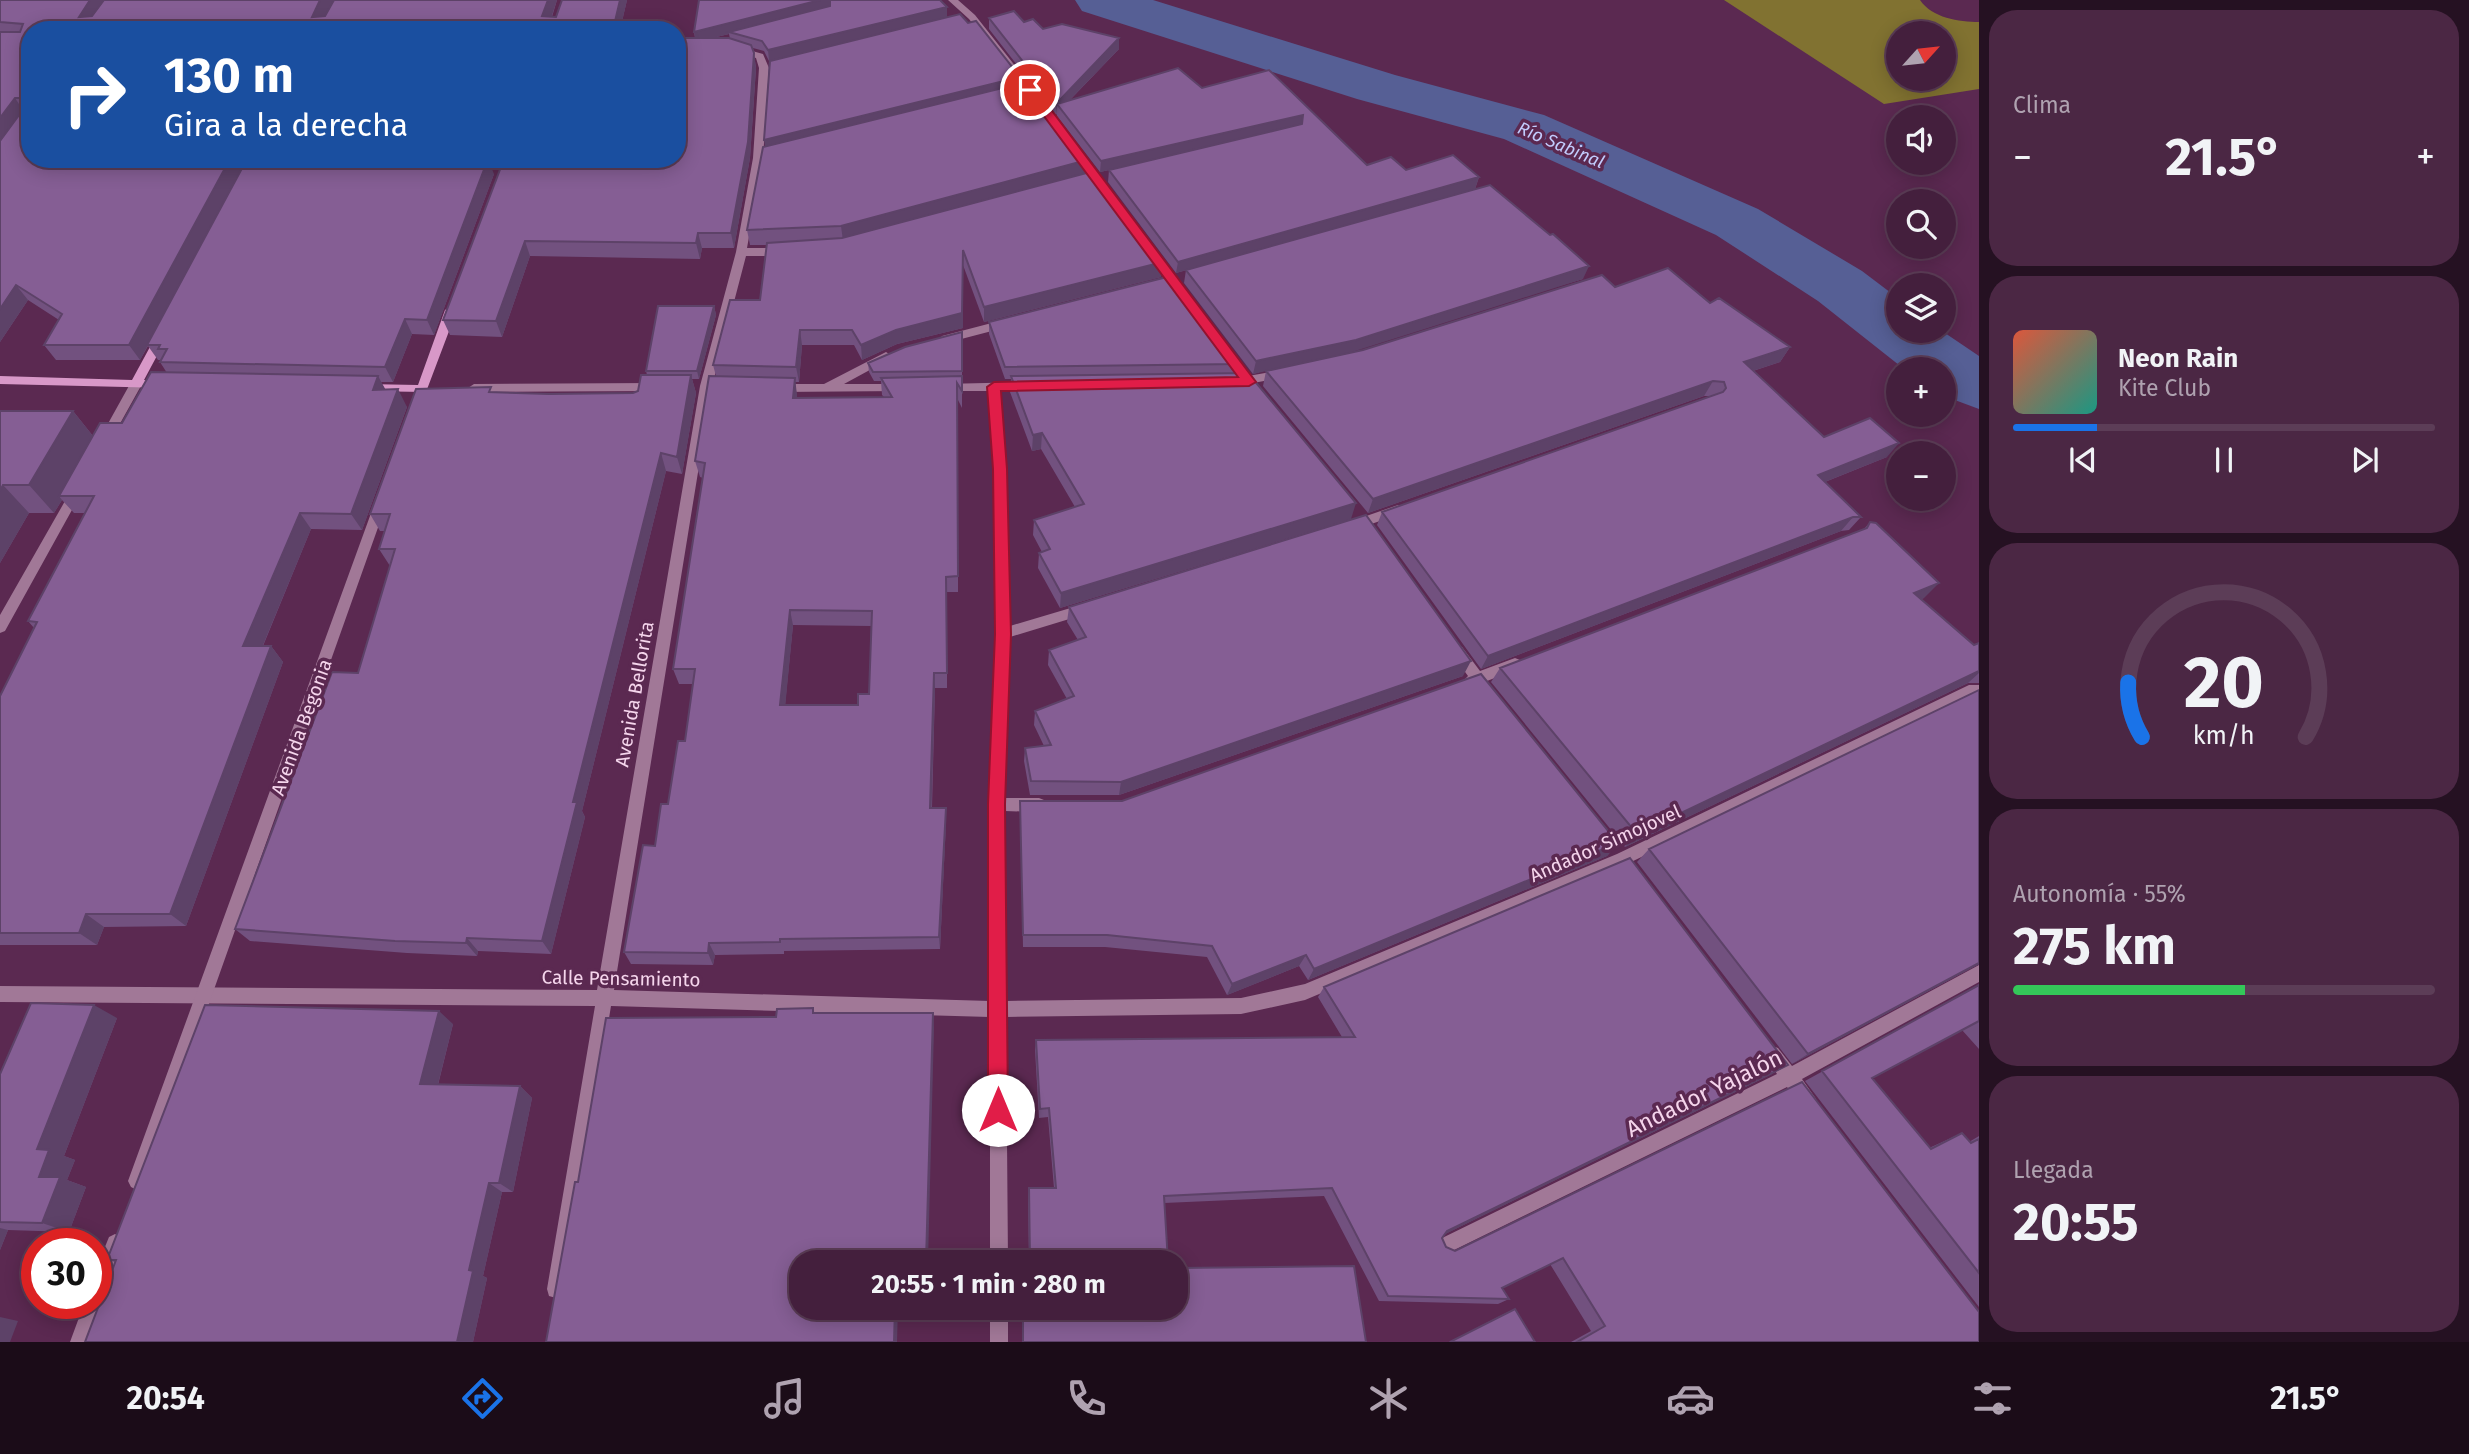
<!DOCTYPE html>
<html lang="es">
<head>
<meta charset="utf-8">
<style>
  :root { --surface:#441f3d; --page:#4b2744; --text:#f1f3f6; --muted:#afa2b0; --line:#5c3d57; --accent:#1a73e8 }
  body { margin:0; font-family:"Fira Sans",sans-serif; background:var(--page); color:var(--text); height:100vh; display:flex; flex-direction:column; font-size:26px; white-space:nowrap }
  * { box-sizing:border-box; margin:0 }
  p { font-size:23px; color:var(--muted) }
  .icon { flex:none; width:38px; height:38px; fill:none; stroke:currentColor; stroke-width:2; stroke-linecap:round; stroke-linejoin:round }
  .map { position:relative; flex:1; overflow:hidden }
  .sheet { display:flex; flex-direction:column; gap:10px; padding:10px; background:#251122; width:490px }
  .sheet>* { flex:none }
  .guide { position:absolute; left:21px; top:21px; width:665px; height:147px; border-radius:28px; box-shadow:0 4px 18px #0003,0 0 0 2px var(--line); background:#1a4fa0; color:#fff; overflow:hidden }
  .needle { width:46px; rotate:63deg }
  .tools { position:absolute; left:1886px; top:21px; display:grid; gap:14px }
  .tools a { display:grid; place-items:center; width:70px; height:70px; border-radius:50%; background:var(--surface); box-shadow:0 4px 18px #0003,0 0 0 2px var(--line); font-size:35px }
  .speed { position:absolute; left:21px; top:1228px; display:flex; gap:14px; font-size:35px; font-weight:700; text-align:center }
  .speed>* { display:grid; place-content:center; width:91px; height:91px; border-radius:50%; background:var(--surface); box-shadow:0 4px 18px #0003,0 0 0 2px var(--line); line-height:1 }
  .speed .limit { border:10px solid #d22; background:#fff; color:#111 }
  .pin { position:absolute; display:grid; place-items:center; width:60px; height:60px; color:#fff; margin:-30px; border:4px solid #fff; border-radius:50%; box-shadow:0 2px 7px #0007 }
  .me { position:absolute; width:77px; margin:-38px; rotate:0deg; stroke-linejoin:round; filter:drop-shadow(0 0 5px #0008) }
  .turn { display:flex; align-items:center; gap:24px; height:147px; padding:0 28px; font-size:32px }
  .turn .icon { width:91px; height:91px; stroke-width:2.5 }
  .turn b { display:block; font-size:49px; line-height:60px }
  .big { font-size:52px; font-weight:700; line-height:1.1 }
  .sheet .card { flex:1; display:flex; flex-direction:column; justify-content:center; gap:10px; min-width:0; padding:0 24px; border-radius:28px; background:var(--page) }
  .sheet .dial { align-items:center; gap:0 }
  .dial svg { height:182px; overflow:visible; fill:none; stroke:var(--line); stroke-width:7; stroke-linecap:round; text-anchor:middle }
  .dial text { fill:var(--text); stroke:none }
  .song { display:flex; align-items:center; gap:21px }
  .cover { width:84px; height:84px; border-radius:10px; background:linear-gradient(135deg,hsl(10 70% 55%),hsl(170 70% 35%)) }
  .played { height:7px; border-radius:4px; background:linear-gradient(90deg,var(--accent) 20%,var(--line) 20%) }
  .keys { display:flex; justify-content:space-around; direction:ltr }
  .heat { display:flex; justify-content:space-between; align-items:center; font-size:38px; direction:ltr }
  .charge { height:10px; border-radius:5px; background:linear-gradient(90deg,#34c759 55%,var(--line) 0) }
  .trip { position:absolute; left:789px; top:1250px; width:399px; height:70px; border-radius:28px; background:var(--surface); box-shadow:0 4px 18px #0003,0 0 0 2px var(--line); font-weight:700; line-height:70px; text-align:center }
  .dock { display:flex; height:112px; justify-content:space-around; align-items:center; background:#1b0c18; color:var(--muted) }
  .dock .icon { width:49px; height:49px }
  .dock .current { color:var(--accent) }
  .dock b { font-size:32px; color:var(--text) }
  main { display:flex; flex:1; min-height:0 }
  .map>svg:first-child { display:block }
</style>
</head>
<body>
<main>
<div class="map">
<svg width="1979" height="1342" viewBox="0 0 1979 1342">
  <rect width="100%" height="100%" fill="#5b2951"/>
  <path fill="#817231" fill-rule="evenodd" d="M1724,0H1920C1932,18 1959,22 1979,22V89L1884,104ZM1899,33H1944V79H1899Z"/>
  <g fill="none" stroke-linecap="round" stroke-linejoin="round">
    <path fill="#565f95" fill-rule="evenodd" d="M1075,0H1153L1395,75L1544,115L1758,209L1862,271L1899,299V331H1942L1979,356V409L1944,396V369H1904L1818,301L1716,235L1504,139L1357,99L1082,11Z"/>
    <path fill="#a17897" fill-rule="evenodd" d="M948,0H958L975,15L1039,96V100H1033L969,19Z
      M738,47L763,54L769,68L763,158L747,248H784L789,252L784,256H746L712,386L614,990L990,1001V804L996,634L994,469L988,391H939L937,388L943,384L1028,382L1034,386L1028,390L1000,391L1006,469L1010,626L1084,604L1089,605L1091,609L1089,613L1010,637L1005,798H1039L1044,800L1046,805L1044,810L1039,812L1005,811L1006,1001L1241,998L1305,984L1617,854L1969,685H1979V693L1627,864L1305,1000L1241,1014L1006,1017L1008,1262H990V1017L611,1006L565,1289L563,1296L556,1298L549,1296L547,1289L595,1006L0,1002V986L597,990L700,386L736,252L753,158L759,68L756,58L735,52L733,50Z
      M1151,247L1155,249L1196,302V308H1188L1147,253V249Z
      M1007,319L1011,320V326L946,343L940,339L942,336Z
      M886,352L892,356L890,359L844,384H898L904,388L902,391L779,392L773,388L779,384H824Z
      M1282,370L1288,374L1286,377L1237,386L1231,382L1237,378Z
      M657,383L663,387L657,391L474,392L468,388L474,384Z
      M1398,505L1403,507L1404,510L1403,513L1354,530L1348,525L1349,522Z
      M1457,645L1462,647L1480,671L1515,658L1520,660L1522,664L1520,668L1487,681L1494,691L1492,695C1483,698 1480,693 1475,686L1469,688L1464,686L1462,682L1468,676L1450,651L1452,647Z
      M1979,965V982L1802,1079L1816,1099L1813,1105L1807,1108L1801,1105L1787,1087L1450,1252L1444,1255L1438,1252L1435,1246L1438,1240L1777,1074L1764,1054L1766,1048L1772,1046L1778,1048L1792,1066Z
      M990,1307H1008V1342H990Z"/>
    <path fill="#a17897" fill-rule="evenodd" d="M136,380L142,384L112,438L110,441H102L100,438L130,384Z
      M77,485L83,490L5,631L0,633V615L73,487Z
      M380,500L386,505L146,1181L143,1187L137,1190L131,1187L128,1181L374,505Z
      M115,1234L121,1237L124,1243L88,1342H70L84,1304H96V1269L109,1237Z"/>
    <path fill="#d898c8" fill-rule="evenodd" d="M451,306L457,310L426,392L361,391V385L365,384L418,385L445,310Z
      M161,333L167,337L144,380L167,382V388L0,384V376L132,380L157,334Z"/>
  </g>
  <path fill="#72517f" fill-rule="evenodd" d="M0,0H557L552,17H556L627,0L620,30H30V159L494,174L434,335L412,334L393,382H381L385,390L407,407L362,530L311,529L263,646H271L283,662L186,926L104,927L97,945H0V696L34,628L28,621L85,513H74L62,500L54,513H29L0,563V411H73L93,436L122,423L167,373L160,362V360H158L148,346L140,360H56L44,345L59,320L28,300L0,342Z
    M947,7V17L1020,84L1086,173L1163,262L1161,277L984,322L963,265V328L897,344L862,360L854,345H802L799,382H795L797,398L884,397L882,395L881,381H874L869,372L868,363L962,332V408L958,400V592H947V688H935L932,808L946,821L940,949L784,951V954L715,955L713,965L631,964L624,952L668,804L685,741L693,684H679L673,669L703,478L700,477L695,461L716,376L713,365L760,300L767,245H750L747,230L765,146L769,61L764,51L753,48L756,68L750,158L734,248H702L700,259L530,256L502,337L450,335L443,320L504,159H677L695,38L694,32ZM729,34L730,39L712,38ZM793,625L871,626L869,694L858,705H785Z
    M989,18L1024,22L1043,29L1119,38V49L1069,101L1202,88L1269,70L1367,165L1406,170L1479,177L1475,189L1583,279L1253,374L1184,283L1186,270L1468,191L1176,273L1108,182L1109,170L1100,172L1057,116V114L1056,115L989,29Z
    M1615,287L1710,303L1790,347L1780,362L1753,371L1824,437L1887,457L1825,482L1861,517L1849,530L1841,531L1481,669L1377,525L1382,512L1712,396H1704L1368,513L1263,386L1266,371L1363,350Z
    M714,306L716,315L699,379H692L696,393L682,474L666,471L582,811L585,817L551,954L478,951L477,956L407,953L250,941L235,929L358,673L390,566L379,549L385,531H380L370,514L493,392L549,394L633,393L638,391L647,375L646,371Z
    M989,322L1237,364L1235,373L1351,519L1060,608L1038,568L1039,553L1042,552L1033,535L1034,520L1075,507L1041,449L1032,451L1010,392L1011,379H1005L989,334Z
    M1870,522L1924,598L1921,599L1974,645L1979,643V683H1968L1625,847L1491,682L1500,668L1864,529Z
    M1069,607L1463,676L1119,795H1030L1024,761L1025,748L1044,746L1034,725L1035,711L1067,699L1048,665L1049,650L1078,640L1067,622Z
    M1979,690V964L1792,1064L1637,862L1649,849Z
    M1020,801L1618,843L1607,856L1308,980L1299,966L1227,995L1207,957L1105,947H1023Z
    M1979,985V1049L1962,1030L1872,1078L1929,1148L1962,1133L1969,1142L1979,1136V1307L1805,1081Z
    M1324,987L1772,1074L1445,1234L1442,1238L1446,1247L1455,1251L1802,1082L1979,1342H1571L1591,1331L1550,1264L1502,1288L1509,1299L1498,1304L1379,1301L1324,1196L1164,1203L1168,1262H1029L1028,1195L1029,1188H1054L1048,1117L1039,1118L1035,1050L1036,1040L1342,1037L1318,997Z
    M117,1018L64,1156L75,1160L67,1180L86,1187L69,1232L8,1230L0,1250V1074Z
    M453,1024L438,1085L520,1086L532,1098L513,1192H502L483,1276L487,1278L473,1342H85L115,1262L107,1260Z
    M1515,1309L1535,1342H1449L1504,1314Z"/>
  <path fill="#5d4268" d="M90,0H108L90,30L79,17Z
    M320,0H335L319,30L312,17Z
    M548,0H557L547,30L542,16Z
    M620,0H627L620,30H613Z
    M820,0H831L832,8L729,32V34L696,42L694,32Z
    M947,7V18L769,61L768,50Z
    M1119,38V49L1061,109L1057,104L1056,115V104Z
    M754,53L756,68L750,158L734,248L731,233Z
    M1020,77L1019,87L766,151L764,140Z
    M15,98L25,113L0,148V118Z
    M1303,115L1301,127L1100,172L1101,161Z
    M230,159H247L140,360L129,345Z
    M488,159L494,174L434,335L427,320Z
    M1087,160L1086,175L843,241L841,226Z
    M1479,177L1475,189L1176,273L1178,262Z
    M698,233L702,248L700,259L696,243Z
    M525,241L530,256L502,337L496,321Z
    M963,250V328L897,344L862,360L861,345Z
    M1163,262L1161,277L984,322V307Z
    M1589,266L1583,279L1352,352L1253,374L1256,361Z
    M16,285L28,300L0,342V309Z
    M714,306L716,315L699,379L697,371Z
    M405,319L412,334L393,382L385,367Z
    M800,330L802,345L799,382L796,367Z
    M1790,347L1780,362L1734,377L1744,362Z
    M691,375L696,393L682,474L677,457Z
    M378,376L388,394L373,390Z
    M795,378L797,395L795,414L793,398Z
    M1713,381L1704,396L1368,513L1373,499Z
    M398,389L407,407L362,530L351,514Z
    M73,411L96,440L59,496L62,500L54,513L29,485Z
    M1042,433L1041,449L1032,451L1033,435Z
    M1899,443L1887,457L1807,489L1818,475Z
    M661,453L666,471L582,811L585,817L551,954L542,941L573,802Z
    M3,485L29,513L0,563V491Z
    M1356,503L1351,519L1060,608L1061,593Z
    M300,513L311,529L256,662L243,646Z
    M1853,517L1841,531L1481,669L1488,656Z
    M946,577L947,592V688V673Z
    M1939,583L1924,598L1899,608L1914,593Z
    M790,610L793,625L784,719L780,705Z
    M271,646L283,662L186,926L170,914Z
    M1471,661L1463,676L1119,795L1121,782Z
    M1979,671V673L1968,683L1625,847L1637,834Z
    M934,673L935,688L931,821L930,808Z
    M946,808V821L940,949L939,937Z
    M1618,843L1607,856L1308,980L1314,969Z
    M86,914L104,927L97,945L79,933Z
    M467,938L478,951L477,956L466,943Z
    M709,943L715,955L713,965L708,953Z
    M1306,955L1299,966L1227,995L1232,984Z
    M1979,963V964L1792,1064L1808,1054Z
    M94,1005L117,1018L64,1156L75,1160L67,1180L86,1187L69,1232L42,1223L37,1149Z
    M439,1011L453,1024L435,1096L420,1084Z
    M933,1013L934,1028L928,1262H926Z
    M1788,1065L1772,1074L1437,1238L1447,1231Z
    M520,1086L532,1098L513,1192L499,1183Z
    M489,1183L502,1192L483,1276L487,1278L473,1342H457L469,1270Z
    M0,1228L8,1230L0,1250Z
    M895,1307H898L897,1342H894Z
    M0,1317L18,1321L10,1342H0Z"/>
  <path fill="#855e94" stroke="#5d4268" stroke-width="2" fill-rule="evenodd" d="M0,0H90L79,17L92,16L104,0H320L312,17L325,16L334,0H548L542,16L556,17L562,0H620L613,30H30V159H230L129,345H44L62,314L16,285L0,309V141L22,111L21,98H15L0,118V32H20L23,24L0,22Z
    M699,0H820L694,32Z
    M830,0H940L947,7L768,50L762,41L729,32L830,6Z
    M1014,11L1024,22L1033,19L1043,29L1062,24L1119,38L1056,104L989,18Z
    M960,14L968,23L976,21L1020,77L764,140L770,61Z
    M677,38H729L751,45L754,53L748,142L731,233H698L696,243L525,241L496,321L443,320L504,159H677Z
    M1178,68L1202,88L1269,70L1367,165L1391,157L1406,170L1453,155L1479,177L1178,262L1109,170L1302,124L1303,115L1101,161L1057,104Z
    M1027,82L1087,160L841,226L747,230L763,147Z
    M247,159H488L427,320L405,319L385,367L160,362L167,349H158L160,345H147Z
    M1094,171L1163,262L984,307L963,250L962,313L896,330L861,345L852,330H800L796,367L713,365L730,300H760L767,243L842,238Z
    M1490,185L1550,235L1553,234L1589,266L1356,340L1256,361L1186,270Z
    M1668,268L1710,303L1719,298L1790,347L1744,362L1824,437L1870,418L1899,443L1818,475L1861,517H1853L1488,656L1382,512L1723,392L1726,388L1724,382L1713,381L1373,499L1266,371L1363,350L1602,275L1615,287Z
    M1171,276L1237,364L1005,367L989,322Z
    M658,306H714L697,371H646Z
    M962,332V371L873,372L868,363L905,347Z
    M151,372L378,376L373,390L398,389L351,514L300,513L243,646H271L170,914H86L79,933H0V696L37,622L28,621L94,496H59L100,423H122Z
    M1248,373L1356,503L1061,593L1039,553L1050,549L1034,520L1084,504L1042,433L1033,435L1011,376Z
    M641,375H691L677,457L661,453L573,802H577L542,941L467,938L466,943L395,941L235,929L332,672L358,673L395,549H379L390,514H370L416,389L491,387L489,392L549,394L633,393L638,391Z
    M709,376L795,378L793,398L892,397L881,378L962,376V391L957,383L958,576L946,577L947,673H934L930,808H946L939,937L780,939V942L709,943L708,953L624,952L643,845L655,846L661,804H668L678,741H685L695,669H673L705,463L695,461ZM790,610L872,611L869,694H858V705H780Z
    M0,411H73L29,485H3L0,491Z
    M1366,515L1471,661L1121,782L1031,781L1025,748L1051,745L1035,711L1074,696L1049,650L1086,637L1069,607Z
    M1870,522L1876,523L1939,583L1914,593L1974,645L1979,643V671L1637,834L1500,668L1867,528Z
    M1481,674L1618,843L1314,969L1306,955L1232,984L1212,946L1107,935H1023L1020,801H1122Z
    M1979,690V963L1808,1054L1649,849Z
    M1630,858L1788,1065L1447,1231L1442,1238L1446,1247L1455,1251L1802,1082L1979,1312V1342H1577L1605,1326L1563,1258L1502,1288L1509,1299L1388,1296L1332,1188L1164,1196L1168,1262H1030L1029,1188H1056L1049,1108L1040,1109L1036,1040L1355,1037L1324,987Z
    M1979,985V1021L1872,1078L1931,1149L1962,1133L1971,1143L1979,1139V1273L1822,1071Z
    M31,1003L94,1005L37,1149L49,1150L39,1177H60L42,1223L0,1222V1074Z
    M205,1005L439,1011L420,1084L520,1086L499,1183H489L469,1270L473,1271L457,1342H85L116,1260H107Z
    M813,1008V1013H933L926,1262H802V1307H895L894,1342H546L575,1182H578L606,1018L776,1017L777,1009Z
    M1354,1266L1366,1342H1023V1307H1176V1268Z
    M1515,1309L1535,1342H1450Z"/>
  <path fill="#e11d48" stroke="#92132f" stroke-width="2" d="M1030,86L1034,87L1256,382L1249,386L1001,391L1007,469L1011,634L1005,804L1008,1110L1005,1117L998,1120L991,1117L988,1110V804L995,634L993,469L987,387L994,382L1238,377L1026,92L1025,90Z"/>
  <g text-anchor="middle" stroke-width="7" stroke-linejoin="round" paint-order="stroke">
    <g font-size="18" font-style="italic" fill="#c2ccfd" stroke="#5b2951">
      <text transform="translate(1561 145) rotate(23)" y="6">Río Sabinal</text>
    </g>
    <g font-size="19" fill="#f5d5ec" stroke="#5b2951">
      <text transform="translate(634 694) rotate(-80)" y="7">Avenida Bellorita</text>
      <text transform="translate(301 727) rotate(-70)" y="7">Avenida Begonia</text>
      <text transform="translate(1605 843) rotate(-24)" y="7">Andador Simojovel</text>
      <text transform="translate(621 978) rotate(1)" y="7">Calle Pensamiento</text>
    </g>
    <g font-size="23" fill="#f5d5ec" stroke="#5b2951">
      <text transform="translate(1704 1093) rotate(-26)" y="8">Andador Yajalón</text>
    </g>
  </g>
</svg>
<div class="tools">
<a><svg class="needle" viewBox="-14 -14 28 28"><path d="M0-13l5 13h-10z" fill="#e53935"/><path d="M0 13l5-13h-10z" fill="#afa2b0"/></svg></a>
<a><svg class="icon" aria-label="sound" viewBox="0 0 24 24"><path d="M4 9h4l5-4v14l-5-4H4zM17 9q2 3 0 6"/></svg></a>
<a><svg class="icon" aria-label="search" viewBox="0 0 24 24"><circle cx="10" cy="10" r="6"/><path d="M15 15l6 6"/></svg></a>
<a><svg class="icon" aria-label="layers" viewBox="0 0 24 24"><path d="M12 4l9 5-9 5-9-5zM3 14l9 5 9-5"/></svg></a>
<a>+</a>
<a>−</a>
</div>
<div class="speed"><div class="limit">30</div></div>
<div class="pin" style="left:1030px;top:90px;background:#d93025"><svg class="icon" aria-label="arrive" viewBox="0 0 24 24"><path d="M6 21V4h12l-3 4 3 4H6"/></svg></div>
<svg class="me" style="left:998px;top:1110px" viewBox="-20 -20 40 40"><circle r="19" fill="#fff"/><path d="M0-13L10 11 0 6-10 11z" fill="#e11d48"/></svg>
<div class="trip">20:55 · 1 min · 280 m</div>
<div class="guide">
<div class="turn"><svg class="icon" aria-label="right" viewBox="0 0 24 24"><path d="M7 20v-9h11M14 6l5 5-5 5"/></svg><div><b>130 m</b>Gira a la derecha</div></div>
</div>
</div>
<section class="sheet">
<div class="card"><p>Clima</p>
<div class="heat"><a>−</a><b class="big">21.5°</b><a>+</a></div>
</div>
<div class="card">
<div class="song"><i class="cover"></i><div><b>Neon Rain</b><p>Kite Club</p></div></div>
<div class="played"></div>
<div class="keys"><svg class="icon" aria-label="previous" viewBox="0 0 24 24"><path d="M18 5L8 12l10 7zM5 5v14"/></svg><svg class="icon" aria-label="pause" viewBox="0 0 24 24"><path d="M8 5v14M16 5v14"/></svg><svg class="icon" aria-label="next" viewBox="0 0 24 24"><path d="M6 5l10 7-10 7zM19 5v14"/></svg></div>
</div>
<div class="card dial"><svg viewBox="0 0 100 80">
<path d="M14 69A42 42 0 1 1 86 69"/>
<path d="M14 69A42 42 0 0 1 8 45" stroke="#1a73e8"/>
<text x="50" y="56" font-size="32" font-weight="700">20</text>
<text x="50" y="72" font-size="11">km/h</text>
</svg></div>
<div class="card"><p>Autonomía · 55%</p><b class="big">275 km</b><div class="charge"></div></div>
<div class="card"><p>Llegada</p><b class="big">20:55</b></div>
</section>
</main>
<nav class="dock">
<b>20:54</b>
<svg class="icon current" aria-label="directions" viewBox="0 0 24 24"><path d="M12 3l9 9-9 9-9-9zM9 14v-3h6M13 9l2 2-2 2"/></svg>
<svg class="icon" aria-label="music" viewBox="0 0 24 24"><path d="M9 18V5l10-2v13"/><circle cx="6" cy="18" r="3"/><circle cx="16" cy="16" r="3"/></svg>
<svg class="icon" aria-label="phone" viewBox="0 0 24 24"><path d="M5 4h4l2 5-3 2q2 4 5 5l2-3 5 2v4C11 20 4 13 5 4z"/></svg>
<svg class="icon" aria-label="climate" viewBox="0 0 24 24"><path d="M12 3v18M4 7l16 10M4 17L20 7"/></svg>
<svg class="icon" aria-label="car" viewBox="0 0 24 24"><path d="M5 17H2v-5l4-1 3-4h7l3 4 3 1v5h-3M9 17h6M6 11h13"/><circle cx="7" cy="17" r="2"/><circle cx="17" cy="17" r="2"/></svg>
<svg class="icon" aria-label="filters" viewBox="0 0 24 24"><path d="M4 7h16M4 17h16"/><circle cx="9" cy="7" r="2"/><circle cx="15" cy="17" r="2"/></svg>
<b>21.5°</b>
</nav>
</body>
</html>
